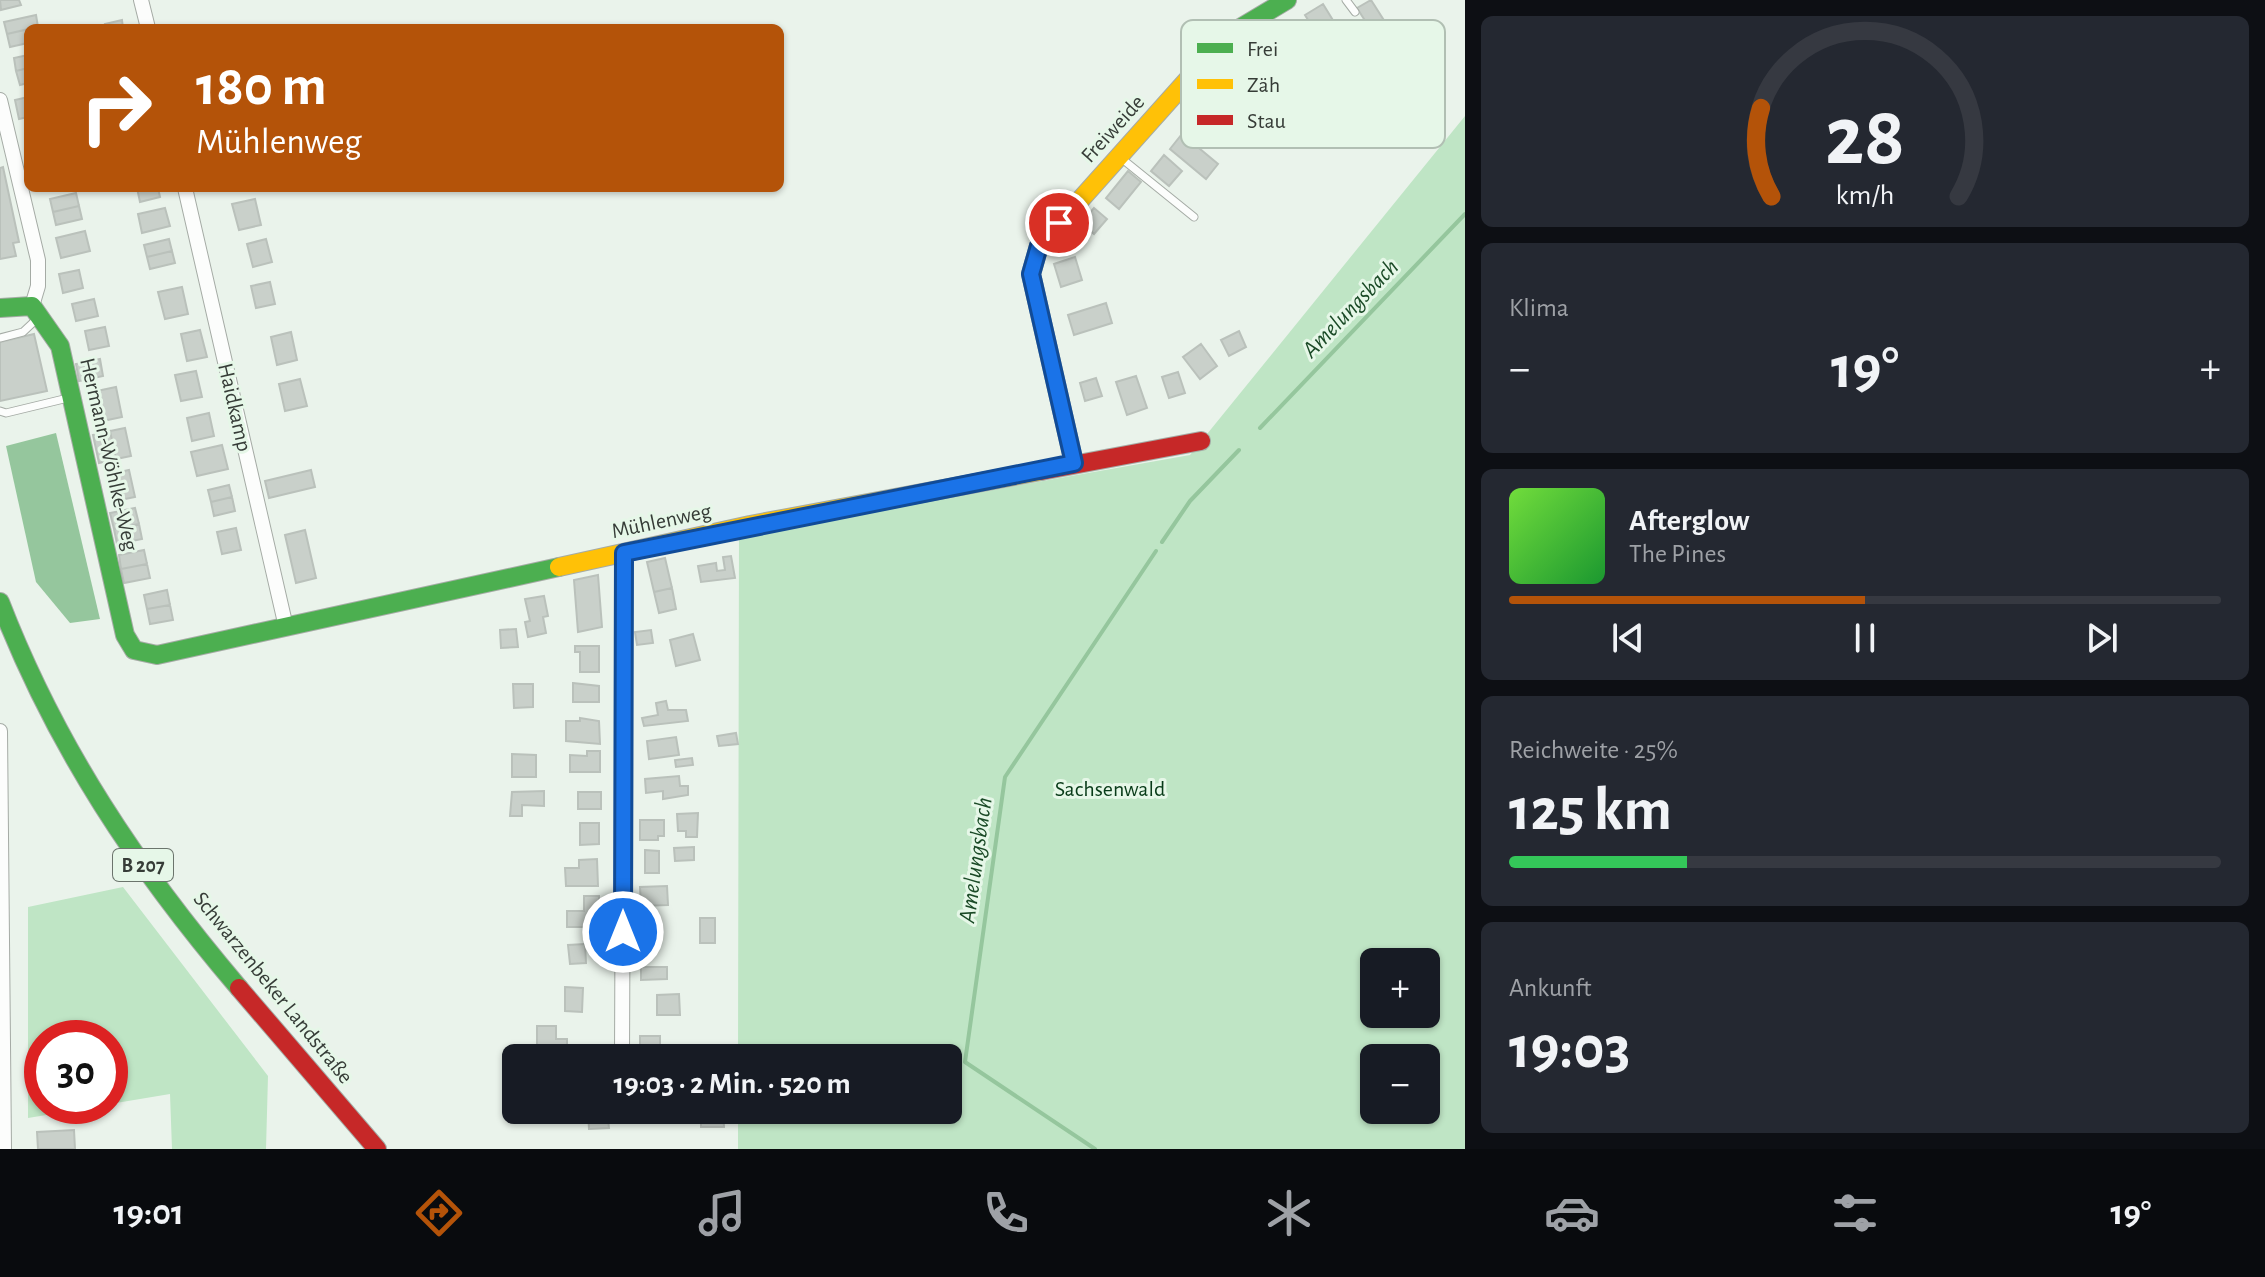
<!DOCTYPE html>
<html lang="de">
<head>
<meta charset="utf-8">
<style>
  :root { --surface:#171b24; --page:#242831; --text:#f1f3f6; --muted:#9ea1a6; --line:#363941; --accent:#b45309 }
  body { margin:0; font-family:"Alegreya Sans",sans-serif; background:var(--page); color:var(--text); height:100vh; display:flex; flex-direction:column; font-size:30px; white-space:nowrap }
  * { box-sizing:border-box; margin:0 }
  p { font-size:26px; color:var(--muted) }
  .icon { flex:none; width:44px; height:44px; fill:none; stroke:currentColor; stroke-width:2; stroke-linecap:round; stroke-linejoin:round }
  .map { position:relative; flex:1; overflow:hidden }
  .sheet { display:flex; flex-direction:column; gap:16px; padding:16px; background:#0d0f14; width:800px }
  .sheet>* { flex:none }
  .top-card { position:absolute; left:24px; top:24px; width:760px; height:168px; border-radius:12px; box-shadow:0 2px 6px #0004; background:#b45309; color:#fff; overflow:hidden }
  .fabs { position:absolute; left:1360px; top:948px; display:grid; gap:16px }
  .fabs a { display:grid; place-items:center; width:80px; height:80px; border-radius:12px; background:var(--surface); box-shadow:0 2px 6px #0004; font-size:40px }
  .speed { position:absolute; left:24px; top:1020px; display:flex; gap:16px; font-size:40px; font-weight:700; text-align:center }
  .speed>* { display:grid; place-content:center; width:104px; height:104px; border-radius:50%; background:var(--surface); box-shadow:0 2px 6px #0004; line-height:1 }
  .speed .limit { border:12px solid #d22; background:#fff; color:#111 }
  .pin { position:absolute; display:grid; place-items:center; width:68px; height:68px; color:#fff; margin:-34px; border:4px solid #fff; border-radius:50%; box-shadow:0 2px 8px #0007 }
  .me { position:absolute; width:88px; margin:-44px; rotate:0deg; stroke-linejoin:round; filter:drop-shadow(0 0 6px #0008) }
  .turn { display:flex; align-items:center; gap:28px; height:168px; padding:0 40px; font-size:36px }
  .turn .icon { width:104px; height:104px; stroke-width:2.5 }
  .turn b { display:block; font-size:56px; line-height:68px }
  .big { font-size:60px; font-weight:700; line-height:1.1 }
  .sheet .tile { flex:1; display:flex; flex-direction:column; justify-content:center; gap:12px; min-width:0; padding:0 28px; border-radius:12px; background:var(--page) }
  .sheet .dial { align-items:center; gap:0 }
  .dial svg { height:208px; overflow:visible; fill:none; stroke:var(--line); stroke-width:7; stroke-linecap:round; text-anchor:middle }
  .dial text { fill:var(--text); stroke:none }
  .song { display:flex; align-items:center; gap:24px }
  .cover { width:96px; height:96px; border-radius:12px; background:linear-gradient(135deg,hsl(100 70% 55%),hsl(130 70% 35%)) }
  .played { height:8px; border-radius:4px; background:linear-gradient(90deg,var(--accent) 50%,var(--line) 50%) }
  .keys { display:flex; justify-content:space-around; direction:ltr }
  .heat { display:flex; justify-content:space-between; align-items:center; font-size:44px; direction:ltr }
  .charge { height:12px; border-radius:6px; background:linear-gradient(90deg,#34c759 25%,var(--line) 0) }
  .trip { position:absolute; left:502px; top:1044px; width:460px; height:80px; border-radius:12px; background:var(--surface); box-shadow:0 2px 6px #0004; font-weight:700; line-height:80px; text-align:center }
  .menu { display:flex; height:128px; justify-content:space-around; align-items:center; background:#090b0e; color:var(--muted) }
  .menu .icon { width:56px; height:56px }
  .menu .selected { color:var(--accent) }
  .menu b { font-size:36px; color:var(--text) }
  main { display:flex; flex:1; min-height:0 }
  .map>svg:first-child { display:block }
</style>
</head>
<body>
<main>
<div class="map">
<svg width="1465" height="1149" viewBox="0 0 1465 1149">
  <rect width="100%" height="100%" fill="#eaf3eb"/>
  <path fill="#bfe5c5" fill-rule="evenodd" d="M1465,116V1149H738V1110H948V1058H738L739,535L1190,455ZM1374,962H1426V1014H1374ZM1374,1058H1426V1110H1374Z
    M123,887L268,1076L266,1149H172L170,1094L110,1104V1038H42V1106H101L28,1118V907Z"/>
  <path fill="#95c69d" d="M56,433L100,619L70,623L36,582L6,446Z"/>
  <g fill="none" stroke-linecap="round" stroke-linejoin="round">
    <path stroke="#95c69d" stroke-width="4" d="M1260,428L1465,214
      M1162,542L1190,501L1239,450
      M1095,1149L965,1062L1005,777L1156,551"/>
  </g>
  <path fill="#c9d0ca" stroke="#bac1bb" stroke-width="2" d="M0,0H19L21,5L1,10Z
    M1371,0L1394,36L1380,44L1357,8Z
    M1323,4L1355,56L1337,67L1305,15Z
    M36,15L38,27L7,34L4,22Z
    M122,20L123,28H106L105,24Z
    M28,29V43L10,47L7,34Z
    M28,55V68L16,71L14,58Z
    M28,68V83L20,85L16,71Z
    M28,97V117L19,119L15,100Z
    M1182,134L1218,164L1206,179L1170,149Z
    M1164,155L1182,171L1169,186L1151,171Z
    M3,167L19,242L13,243L16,256L0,259V168Z
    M1128,171L1141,182L1119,209L1106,198Z
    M137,188H158L160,197L140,202Z
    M76,193L79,206L53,212L50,199Z
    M255,199L261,225L239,230L232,204Z
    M79,206L82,219L56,225L53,212Z
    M165,208L170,226L142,233L138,214Z
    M1094,208L1107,219L1094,234L1081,223Z
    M85,231L90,251L61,258L56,238Z
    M169,239L172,251L147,257L144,245Z
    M266,239L272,262L253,267L247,244Z
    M172,251L175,263L150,269L147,257Z
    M1075,257L1082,280L1061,287L1054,264Z
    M79,270L83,288L63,293L59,274Z
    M270,282L275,304L256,308L251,286Z
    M182,287L188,314L165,319L158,292Z
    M94,299L98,316L76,321L72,304Z
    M1106,303L1112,323L1074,335L1068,315Z
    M105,327L109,346L89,350L85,331Z
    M200,330L207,357L187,361L181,334Z
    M1239,331L1246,347L1229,356L1221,340Z
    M291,332L297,360L277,365L271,337Z
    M34,334L47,391L0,401V342Z
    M1201,344L1217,366L1200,379L1183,357Z
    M100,359L103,376L79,381L76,364Z
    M196,371L202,397L181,401L175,375Z
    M1178,372L1185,393L1169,398L1162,377Z
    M1136,376L1147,408L1127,415L1116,382Z
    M1096,378L1102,396L1085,401L1080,383Z
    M300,379L307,406L285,411L279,384Z
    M116,387L122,417L98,422L92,392Z
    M209,413L214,436L192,441L187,418Z
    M125,428L131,456L116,459L110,431Z
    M110,431L116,459L99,463L93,435Z
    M222,445L228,469L197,476L191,452Z
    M129,470L135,497L115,501L110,474Z
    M311,470L315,487L269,498L265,481Z
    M229,485L232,497L211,502L208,490Z
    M232,497L235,511L214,516L211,502Z
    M135,508L139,524L114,529L110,513Z
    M139,524L142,539L117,544L114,529Z
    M236,528L241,550L222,554L217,532Z
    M305,530L316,578L296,583L285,535Z
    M144,550L147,564L121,569L119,555Z
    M731,556L735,578L701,582L698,566L716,563L717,571L725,570L723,557Z
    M665,558L672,588L654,592L647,562Z
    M147,564L150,578L124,583L121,569Z
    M598,575L602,627L578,632L574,580Z
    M672,588L676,609L659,613L654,592Z
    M167,590L170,605L147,609L144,595Z
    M544,596L548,616L543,617L546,633L528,637L525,622L530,621L525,599Z
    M170,605L173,620L150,624L147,609Z
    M516,629L518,647L501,648L500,630Z
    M651,630L653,643L637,645L635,632Z
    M693,634L700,660L676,666L670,640Z
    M575,646H599V672H580V652H575Z
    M573,683L599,686V702H573Z
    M513,684H533V707L514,708Z
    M666,701L668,710H686L688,721L644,726L642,718L658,715L656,703Z
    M580,718L599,721L600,744L566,741V721H580Z
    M736,733L738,744L719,746L717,736Z
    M676,737L679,755L649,759L647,741Z
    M587,751H600V772H570V755L587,756Z
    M512,754L536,755V777H512Z
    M692,758L693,765L676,767L675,760Z
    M679,776L680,786H688V795L663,799V791L646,793L645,779Z
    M544,791V806L522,805V816H510L512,792Z
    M578,792H601V809H578Z
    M698,813L697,837H686V831H678L677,814Z
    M640,820H664V836H658V840H640Z
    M580,823H599V844L580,845Z
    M694,847V860L675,861L674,848Z
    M645,850L659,851V873H645Z
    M597,859L598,886H566L565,868H579V860Z
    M667,886L668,905L641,906L640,887Z
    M584,896H599V927H567V911H584Z
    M700,918H715V943H700Z
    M585,944L586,963L570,964L568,945Z
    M641,967H667V979L641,980Z
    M565,987L583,988L582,1012L565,1011Z
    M679,994L680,1015H657V995Z
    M537,1026H556V1039H567V1052L537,1053Z
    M640,1036H660V1057L640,1058Z
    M588,1110H607L609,1128L589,1129Z
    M701,1110H723L724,1127H701Z
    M74,1130L75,1149H38L37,1132Z"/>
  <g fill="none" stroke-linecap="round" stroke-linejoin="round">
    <defs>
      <path id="lane" d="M1346,0L1355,12
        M1251,24L1276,70
        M1187,83L1231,126
        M1121,158L1194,217
        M0,338L23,332L39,317
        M0,411L6,413L68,398"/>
      <path id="street" d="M141,0L148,28
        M0,100L38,260V286L32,306
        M185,188L286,627
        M0,731L4,1149
        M622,1058L624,553"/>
      <path id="fast" d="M1199,67L1225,37L1287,0
        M0,308L32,306L60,346L125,635L134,650L157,655L559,567
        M0,602C57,749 137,868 239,988"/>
      <path id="slow" d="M1074,463L1031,274L1039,246L1199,67
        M559,567L750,525L1041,471"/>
      <path id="jam" d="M1041,471L1201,441
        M239,988L377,1149"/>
    </defs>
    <use href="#lane" stroke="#a5aba5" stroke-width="9"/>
    <use href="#street" stroke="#a5aba5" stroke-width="16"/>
    <use href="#fast" stroke="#a5aba5" stroke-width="20"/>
    <use href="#slow" stroke="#a5aba5" stroke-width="20"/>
    <use href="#jam" stroke="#a5aba5" stroke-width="20"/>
    <use href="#lane" stroke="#fcfdfc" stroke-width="7"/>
    <use href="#street" stroke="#fcfdfc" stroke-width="14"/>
    <use href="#fast" stroke="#4caf50" stroke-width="18"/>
    <use href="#slow" stroke="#ffc107" stroke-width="18"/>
    <use href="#jam" stroke="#c62828" stroke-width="18"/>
  </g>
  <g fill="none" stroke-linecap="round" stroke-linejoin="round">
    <defs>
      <path id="route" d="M623,932L624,553L1074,463L1031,274L1039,246L1059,223"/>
    </defs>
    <use href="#route" stroke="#114b97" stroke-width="20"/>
    <use href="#route" stroke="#1a73e8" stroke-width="14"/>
  </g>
  <g text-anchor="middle" stroke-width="6" stroke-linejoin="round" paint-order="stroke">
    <rect fill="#e6f7e8" stroke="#6b746c" stroke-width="2" x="113" y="849" width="60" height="32" rx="6"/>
    <g font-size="20" font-weight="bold" fill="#363c37">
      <text x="143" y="872">B 207</text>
    </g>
    <g font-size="22" fill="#363c37" stroke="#e6f7e8">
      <text transform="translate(1112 128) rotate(-48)" y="8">Freiweide</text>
      <text transform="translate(236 407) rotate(77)" y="8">Haidkamp</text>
      <text transform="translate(110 454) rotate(77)" y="8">Hermann-Wöhlke-Weg</text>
      <text transform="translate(661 520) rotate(-12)" y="8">Mühlenweg</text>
      <text transform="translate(274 987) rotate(51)" y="8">Schwarzenbeker Landstraße</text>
    </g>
    <g font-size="22" fill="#083b18" stroke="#e6f7e8">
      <text x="1110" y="796">Sachsenwald</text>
    </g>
    <g font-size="24" font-style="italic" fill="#1a4a26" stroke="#e6f7e8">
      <text transform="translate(1350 308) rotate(-46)" y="8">Amelungsbach</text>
      <text transform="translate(975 860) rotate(-82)" y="8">Amelungsbach</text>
    </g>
  </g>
  <rect x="1181" y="20" width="264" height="128" rx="12" fill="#e6f7e8" stroke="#b1bfb3" stroke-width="2"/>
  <rect x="1197" y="43" width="36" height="10" fill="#4caf50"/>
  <rect x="1197" y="79" width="36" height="10" fill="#ffc107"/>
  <rect x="1197" y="115" width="36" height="10" fill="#c62828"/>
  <g font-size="22" fill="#363c37">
    <text x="1247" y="56">Frei</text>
    <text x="1247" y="92">Zäh</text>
    <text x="1247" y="128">Stau</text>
  </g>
</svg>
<div class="fabs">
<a>+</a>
<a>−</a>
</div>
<div class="speed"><div class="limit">30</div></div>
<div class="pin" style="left:1059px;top:223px;background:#d93025"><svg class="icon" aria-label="arrive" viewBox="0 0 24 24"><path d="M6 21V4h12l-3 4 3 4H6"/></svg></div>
<svg class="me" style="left:623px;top:932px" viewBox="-20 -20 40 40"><circle r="17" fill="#1a73e8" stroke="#fff" stroke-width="3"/><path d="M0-11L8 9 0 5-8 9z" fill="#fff"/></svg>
<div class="trip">19:03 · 2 Min. · 520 m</div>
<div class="top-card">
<div class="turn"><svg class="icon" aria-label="right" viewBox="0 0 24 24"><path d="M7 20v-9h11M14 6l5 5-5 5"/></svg><div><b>180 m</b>Mühlenweg</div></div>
</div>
</div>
<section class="sheet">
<div class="tile dial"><svg viewBox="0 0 100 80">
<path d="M14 69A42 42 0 1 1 86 69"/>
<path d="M14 69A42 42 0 0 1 10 35" stroke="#b45309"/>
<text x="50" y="56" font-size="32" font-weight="700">28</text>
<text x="50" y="72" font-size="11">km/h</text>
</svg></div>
<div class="tile"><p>Klima</p>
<div class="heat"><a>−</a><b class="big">19°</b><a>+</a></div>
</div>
<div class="tile">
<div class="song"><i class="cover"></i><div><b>Afterglow</b><p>The Pines</p></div></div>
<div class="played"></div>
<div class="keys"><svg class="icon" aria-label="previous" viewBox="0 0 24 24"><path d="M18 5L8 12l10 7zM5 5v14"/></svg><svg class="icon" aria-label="pause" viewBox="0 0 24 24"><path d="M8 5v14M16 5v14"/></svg><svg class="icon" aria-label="next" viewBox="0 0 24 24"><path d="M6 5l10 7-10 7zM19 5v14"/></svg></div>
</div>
<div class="tile"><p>Reichweite · 25%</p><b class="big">125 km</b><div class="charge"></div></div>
<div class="tile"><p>Ankunft</p><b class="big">19:03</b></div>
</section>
</main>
<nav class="menu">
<b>19:01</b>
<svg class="icon selected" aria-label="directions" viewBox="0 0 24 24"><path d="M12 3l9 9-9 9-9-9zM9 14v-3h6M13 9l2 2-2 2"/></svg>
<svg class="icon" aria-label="music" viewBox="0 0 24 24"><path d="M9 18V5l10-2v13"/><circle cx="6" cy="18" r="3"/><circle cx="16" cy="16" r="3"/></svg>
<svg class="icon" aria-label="phone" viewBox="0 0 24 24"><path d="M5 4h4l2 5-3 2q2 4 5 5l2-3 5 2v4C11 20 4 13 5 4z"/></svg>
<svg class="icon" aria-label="climate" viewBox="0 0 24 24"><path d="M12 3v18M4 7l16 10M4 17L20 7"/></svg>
<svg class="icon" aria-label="car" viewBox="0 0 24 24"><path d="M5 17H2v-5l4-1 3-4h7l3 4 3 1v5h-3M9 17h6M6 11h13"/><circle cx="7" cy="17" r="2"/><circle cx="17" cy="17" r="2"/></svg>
<svg class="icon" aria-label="filters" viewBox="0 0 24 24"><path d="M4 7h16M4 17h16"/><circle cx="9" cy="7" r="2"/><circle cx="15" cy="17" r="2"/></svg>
<b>19°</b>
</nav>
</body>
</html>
